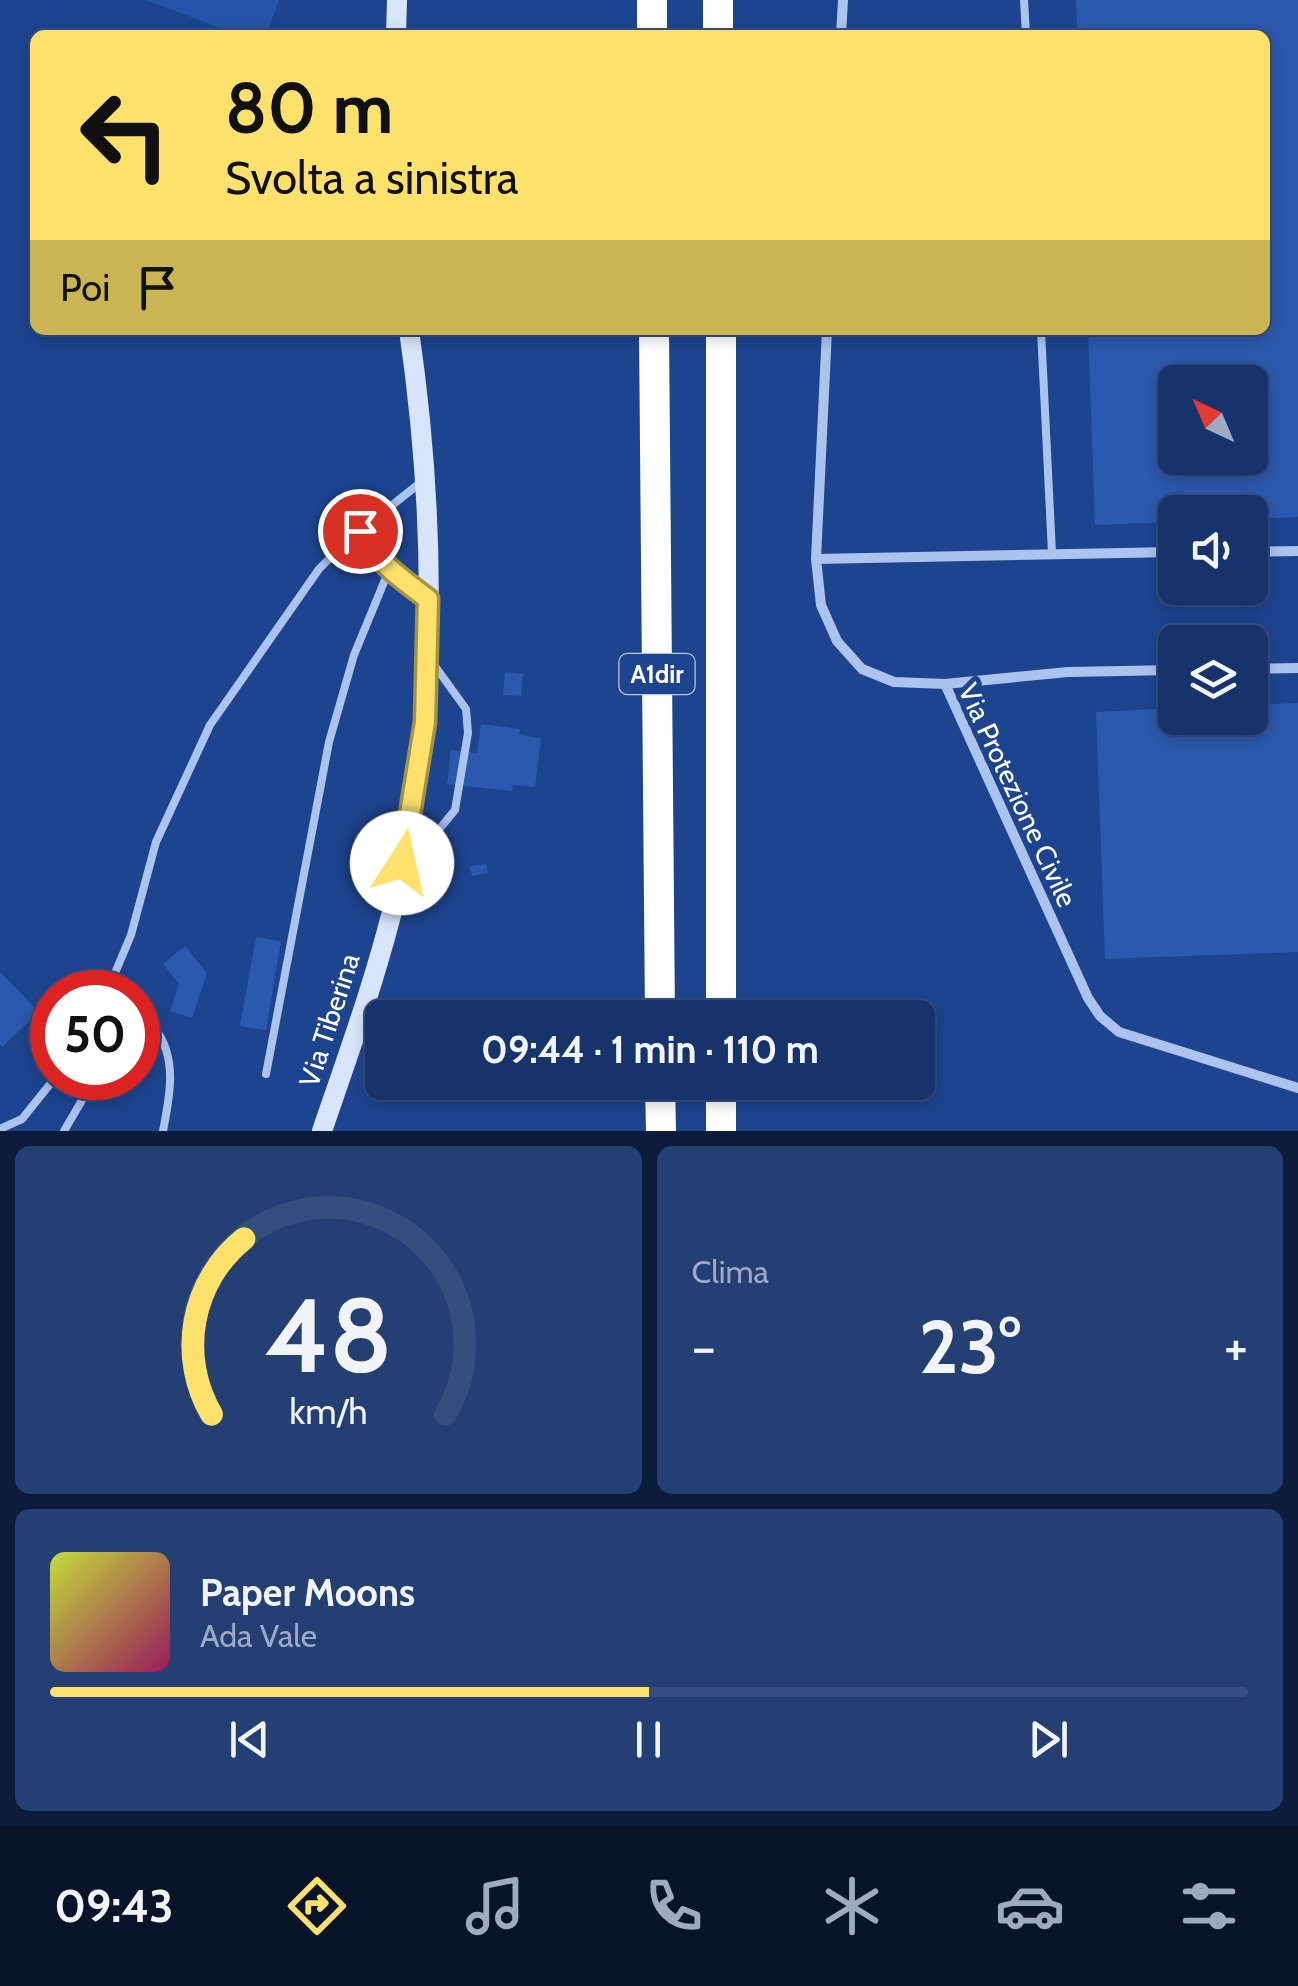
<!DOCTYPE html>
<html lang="it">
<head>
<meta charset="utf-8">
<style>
  :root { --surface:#16336b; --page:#233f73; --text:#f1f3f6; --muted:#9eaac1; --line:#354e7e; --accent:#fde16a }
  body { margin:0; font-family:Cabin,sans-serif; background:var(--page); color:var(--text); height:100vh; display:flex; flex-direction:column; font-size:38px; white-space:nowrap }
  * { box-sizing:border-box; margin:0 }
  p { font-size:32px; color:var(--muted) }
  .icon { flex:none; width:55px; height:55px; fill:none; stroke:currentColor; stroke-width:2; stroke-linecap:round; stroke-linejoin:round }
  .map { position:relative; height:1131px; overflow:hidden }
  .details { display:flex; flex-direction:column; gap:15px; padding:15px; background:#0c1c3b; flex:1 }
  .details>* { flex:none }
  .top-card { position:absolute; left:30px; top:30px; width:1240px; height:305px; border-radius:15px; box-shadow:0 5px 15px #0003,0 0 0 2px var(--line); background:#fde16a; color:#111; overflow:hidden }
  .needle { width:65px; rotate:316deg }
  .fabs { position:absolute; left:1158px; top:365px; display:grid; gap:20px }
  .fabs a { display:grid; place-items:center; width:110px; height:110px; border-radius:15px; background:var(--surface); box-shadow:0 5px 15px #0003,0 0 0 2px var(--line); font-size:50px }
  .speed { position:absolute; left:30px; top:970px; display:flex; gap:20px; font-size:50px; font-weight:700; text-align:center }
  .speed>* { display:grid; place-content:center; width:130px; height:130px; border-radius:50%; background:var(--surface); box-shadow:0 5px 15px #0003,0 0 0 2px var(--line); line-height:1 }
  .speed .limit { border:15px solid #d22; background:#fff; color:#111 }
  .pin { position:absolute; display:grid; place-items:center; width:85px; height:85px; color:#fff; margin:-42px; border:5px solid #fff; border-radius:50%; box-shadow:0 2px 10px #0007 }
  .me { position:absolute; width:110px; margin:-55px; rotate:10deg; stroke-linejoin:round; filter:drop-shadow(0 0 8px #0008) }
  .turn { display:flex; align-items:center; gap:35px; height:210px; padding:0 30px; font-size:45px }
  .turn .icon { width:130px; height:130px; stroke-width:2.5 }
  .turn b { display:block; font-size:70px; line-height:85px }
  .then { display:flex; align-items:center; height:95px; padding:0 30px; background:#0003; gap:20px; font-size:38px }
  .big { font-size:75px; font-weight:700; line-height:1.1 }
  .details .widget { flex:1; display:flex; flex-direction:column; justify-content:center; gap:15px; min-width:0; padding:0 35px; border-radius:15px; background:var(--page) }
  .details .dial { align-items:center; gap:0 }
  .dial svg { height:260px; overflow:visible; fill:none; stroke:var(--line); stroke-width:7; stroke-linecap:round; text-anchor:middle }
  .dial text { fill:var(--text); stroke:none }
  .song { display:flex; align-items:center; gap:30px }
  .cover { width:120px; height:120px; border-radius:15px; background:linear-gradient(135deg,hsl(70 70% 55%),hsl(330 70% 35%)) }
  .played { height:10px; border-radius:5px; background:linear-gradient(90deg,var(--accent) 50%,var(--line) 50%) }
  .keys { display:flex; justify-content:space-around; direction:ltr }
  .heat { display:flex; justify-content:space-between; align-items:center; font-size:55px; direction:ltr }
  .details .tiles { flex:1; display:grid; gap:15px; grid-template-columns:1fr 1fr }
  .widget:last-child { grid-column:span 2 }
  .trip { position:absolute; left:365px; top:1000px; width:570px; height:100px; border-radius:15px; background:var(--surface); box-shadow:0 5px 15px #0003,0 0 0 2px var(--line); font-weight:700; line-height:100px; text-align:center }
  .menu { display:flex; height:160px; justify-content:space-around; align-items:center; background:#09142b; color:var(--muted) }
  .menu .icon { width:70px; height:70px }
  .menu .current { color:var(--accent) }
  .menu b { font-size:45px; color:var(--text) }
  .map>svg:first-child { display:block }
</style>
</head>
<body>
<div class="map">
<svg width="1298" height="1131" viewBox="0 0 1298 1131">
  <rect width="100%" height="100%" fill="#1d448f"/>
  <path fill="#2654a8" d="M146,0H279L266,35H239Z"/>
  <path fill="#2c59ad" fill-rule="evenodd" d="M1076,0H1298V517L1250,519V512H1175V522L1095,525L1088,330H1265V35H1077ZM1175,382H1250V458H1175Z
    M505,672L523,674L521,696L503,695Z
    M1298,703V952L1105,959L1096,712L1175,708V718H1250V705Z
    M481,724L520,729L519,735L541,738L535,787L513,785L512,791L447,784L451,750L477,753Z
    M486,864L488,873L472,876L470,866Z
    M256,937L281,941L266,1030L240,1026Z
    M185,946L207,973L192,1018L170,1011L179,984L163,964Z
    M0,972L39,1012L2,1047L0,1044Z"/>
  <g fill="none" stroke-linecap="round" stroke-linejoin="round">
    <path stroke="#acc3ee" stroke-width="8" d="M1024,0L1026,35
      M1041,330L1052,553
      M360,531C377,561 399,577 426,597
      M410,857L432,838L455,810L468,733L466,709L432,662
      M107,992L131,935L156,842L210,725L319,569L346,542L420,483
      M138,1022L154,1027C178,1058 170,1095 163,1131
      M266,1074L329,742L354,655L389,570
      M0,1129L22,1119L55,1078
      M64,1131L95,1078"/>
    <path stroke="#acc3ee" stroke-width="10" d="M841,35L843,0
      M827,330L816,559L821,605L837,641L862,669L894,682L945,684L1088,998L1100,1016L1119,1032L1298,1088
      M1250,552L1298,551
      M816,559L1175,552
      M1250,669L1298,668
      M945,684L1068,672L1175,670"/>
    <path stroke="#d8e4fa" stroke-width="20" d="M396,35L397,0
      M322,1131C349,1052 378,973 397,891C439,706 436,517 409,330"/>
    <path stroke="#fff" stroke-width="30" d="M652,0V35
      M718,0V35
      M654,330L660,1018
      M721,330V1018
      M660,1082L661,1131
      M721,1131V1082"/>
  </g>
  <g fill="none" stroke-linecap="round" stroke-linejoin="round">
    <defs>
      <path id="route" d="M360,531C377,562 400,578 428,599L425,722L402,863"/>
    </defs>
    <use href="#route" stroke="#a49245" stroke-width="25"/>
    <use href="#route" stroke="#fde16a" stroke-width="18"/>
  </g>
  <g text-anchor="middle" stroke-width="10" stroke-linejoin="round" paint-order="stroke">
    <rect fill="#1d448f" stroke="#bbc7dd" stroke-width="2.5" x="619.5" y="654" width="75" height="40" rx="8"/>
    <g font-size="25" font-weight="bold" fill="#fff">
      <text x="657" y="683">A1dir</text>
    </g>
    <g font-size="28" fill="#fff" stroke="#1d448f">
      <text transform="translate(1018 795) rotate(65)" y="10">Via Protezione Civile</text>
      <text transform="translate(329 1020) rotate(-72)" y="10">Via Tiberina</text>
    </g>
  </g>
</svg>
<div class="fabs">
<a><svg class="needle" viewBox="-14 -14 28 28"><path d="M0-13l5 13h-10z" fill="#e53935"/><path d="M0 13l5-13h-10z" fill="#9eaac1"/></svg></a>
<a><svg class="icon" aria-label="sound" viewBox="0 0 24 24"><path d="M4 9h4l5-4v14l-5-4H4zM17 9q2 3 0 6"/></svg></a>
<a><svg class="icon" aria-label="layers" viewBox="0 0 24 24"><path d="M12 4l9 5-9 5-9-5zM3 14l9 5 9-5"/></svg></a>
</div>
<div class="speed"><div class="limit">50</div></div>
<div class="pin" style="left:360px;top:531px;background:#d93025"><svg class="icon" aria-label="arrive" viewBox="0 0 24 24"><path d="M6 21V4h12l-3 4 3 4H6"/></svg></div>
<svg class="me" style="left:402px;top:863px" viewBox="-20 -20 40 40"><circle r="19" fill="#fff"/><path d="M0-13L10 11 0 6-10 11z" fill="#fde16a"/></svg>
<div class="trip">09:44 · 1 min · 110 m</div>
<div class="top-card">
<div class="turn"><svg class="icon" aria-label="left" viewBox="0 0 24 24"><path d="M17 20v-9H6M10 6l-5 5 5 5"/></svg><div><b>80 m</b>Svolta a sinistra</div></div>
<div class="then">Poi<svg class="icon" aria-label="arrive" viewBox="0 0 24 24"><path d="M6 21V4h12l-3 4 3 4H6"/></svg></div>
</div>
</div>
<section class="details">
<div class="tiles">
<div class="widget dial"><svg viewBox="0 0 100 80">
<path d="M14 69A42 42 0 1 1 86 69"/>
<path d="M14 69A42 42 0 0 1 24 15" stroke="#fde16a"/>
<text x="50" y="56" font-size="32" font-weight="700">48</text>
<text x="50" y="72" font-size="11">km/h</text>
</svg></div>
<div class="widget"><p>Clima</p>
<div class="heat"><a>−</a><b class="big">23°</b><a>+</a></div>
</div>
<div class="widget">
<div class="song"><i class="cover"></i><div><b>Paper Moons</b><p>Ada Vale</p></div></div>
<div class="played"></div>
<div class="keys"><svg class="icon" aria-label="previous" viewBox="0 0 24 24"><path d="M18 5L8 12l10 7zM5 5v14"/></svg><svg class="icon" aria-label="pause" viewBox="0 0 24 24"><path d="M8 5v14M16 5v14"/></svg><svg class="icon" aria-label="next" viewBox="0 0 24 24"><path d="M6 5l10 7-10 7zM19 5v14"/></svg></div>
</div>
</div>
</section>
<nav class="menu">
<b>09:43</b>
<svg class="icon current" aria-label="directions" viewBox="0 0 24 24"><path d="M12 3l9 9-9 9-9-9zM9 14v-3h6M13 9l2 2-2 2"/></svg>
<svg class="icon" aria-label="music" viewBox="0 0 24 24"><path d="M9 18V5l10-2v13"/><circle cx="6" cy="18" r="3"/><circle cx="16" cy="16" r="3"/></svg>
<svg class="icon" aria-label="phone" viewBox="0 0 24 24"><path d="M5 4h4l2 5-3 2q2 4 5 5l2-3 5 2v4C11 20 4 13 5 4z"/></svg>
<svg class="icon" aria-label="climate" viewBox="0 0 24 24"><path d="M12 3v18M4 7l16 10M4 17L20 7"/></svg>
<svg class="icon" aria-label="car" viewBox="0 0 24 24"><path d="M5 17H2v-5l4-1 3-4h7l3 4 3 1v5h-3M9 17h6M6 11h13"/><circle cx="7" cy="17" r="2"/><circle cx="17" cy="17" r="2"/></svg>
<svg class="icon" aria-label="filters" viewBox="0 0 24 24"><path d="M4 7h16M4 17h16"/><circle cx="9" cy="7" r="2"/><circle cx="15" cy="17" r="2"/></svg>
</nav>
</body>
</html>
